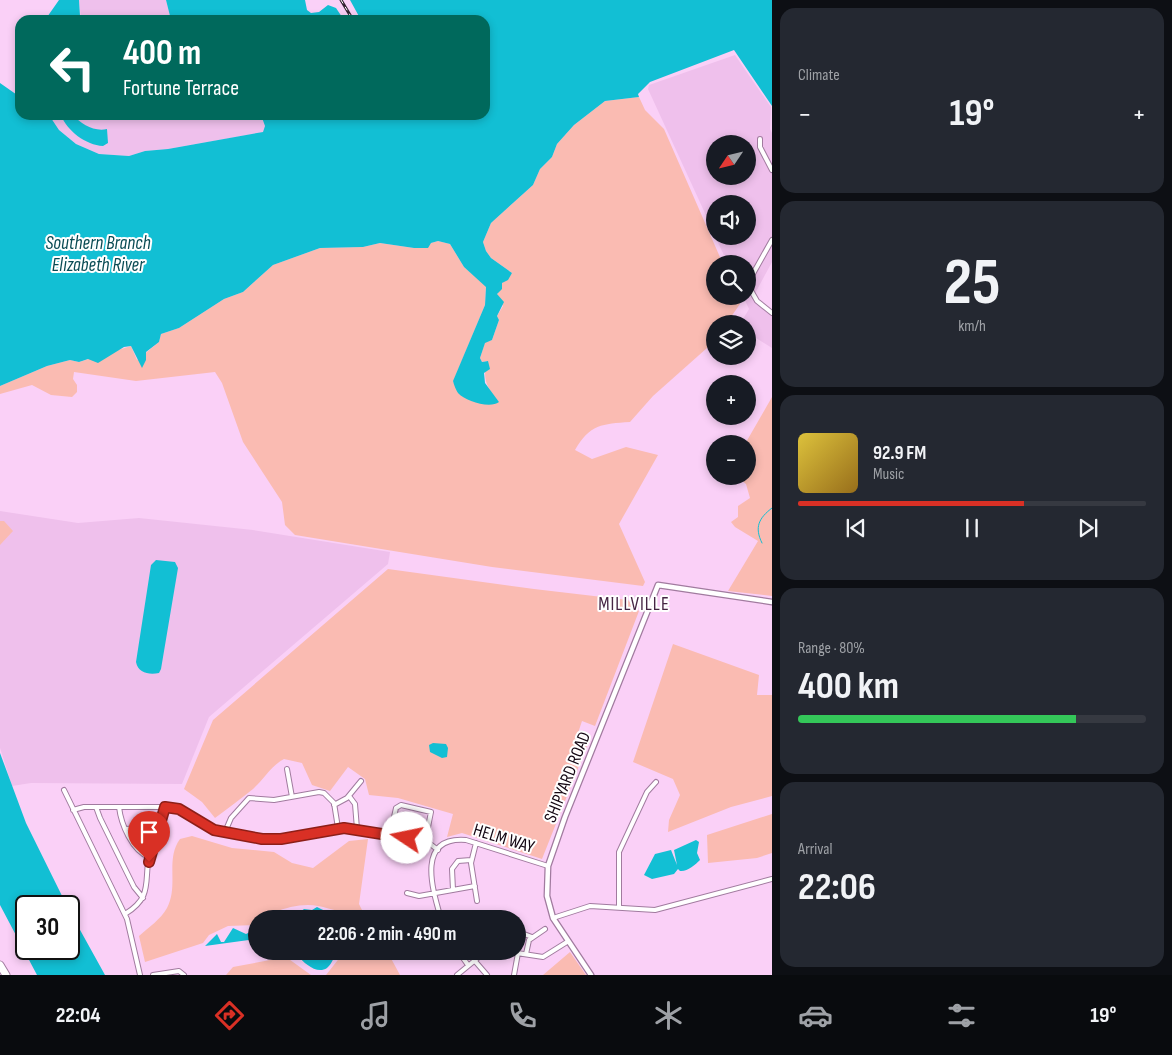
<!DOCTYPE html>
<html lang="en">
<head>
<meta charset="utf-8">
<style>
  :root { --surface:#171b24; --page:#242831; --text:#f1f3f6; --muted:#9ea1a6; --line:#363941; --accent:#d93025 }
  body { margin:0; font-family:"Sofia Sans Condensed",sans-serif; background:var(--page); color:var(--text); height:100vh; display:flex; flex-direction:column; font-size:19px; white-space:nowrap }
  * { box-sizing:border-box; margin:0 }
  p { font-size:16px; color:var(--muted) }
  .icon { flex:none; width:28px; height:28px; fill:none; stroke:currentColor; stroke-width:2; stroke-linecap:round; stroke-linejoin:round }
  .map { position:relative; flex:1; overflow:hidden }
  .side { display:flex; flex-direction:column; gap:8px; padding:8px; background:#0d0f14; width:400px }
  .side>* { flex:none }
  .banner { position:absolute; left:15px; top:15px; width:475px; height:105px; border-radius:15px; box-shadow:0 2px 8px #0003; background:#00695c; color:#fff; overflow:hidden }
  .needle { width:32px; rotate:235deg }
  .buttons { position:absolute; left:706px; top:135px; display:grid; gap:10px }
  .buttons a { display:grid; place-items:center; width:50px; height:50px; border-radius:50%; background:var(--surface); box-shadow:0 2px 8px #0003; font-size:25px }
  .speed { position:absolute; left:15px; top:895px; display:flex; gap:10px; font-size:25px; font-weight:700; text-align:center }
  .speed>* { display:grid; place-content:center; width:65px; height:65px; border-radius:50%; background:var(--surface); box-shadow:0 2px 8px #0003; line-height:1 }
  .speed .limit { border:2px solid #111; border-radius:8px; background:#fff; color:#111 }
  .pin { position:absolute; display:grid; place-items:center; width:42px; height:42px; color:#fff; margin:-51px -21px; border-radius:50% 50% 50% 0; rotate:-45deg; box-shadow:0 0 5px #0007 }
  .pin .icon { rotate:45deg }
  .me { position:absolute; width:55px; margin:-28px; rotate:281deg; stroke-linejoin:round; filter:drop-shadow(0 0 4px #0008) }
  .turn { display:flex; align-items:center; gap:18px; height:105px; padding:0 25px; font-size:22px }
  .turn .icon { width:65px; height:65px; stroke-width:2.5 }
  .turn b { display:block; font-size:35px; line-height:42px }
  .big { font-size:38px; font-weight:700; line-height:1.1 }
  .side .tile { flex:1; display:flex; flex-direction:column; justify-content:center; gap:8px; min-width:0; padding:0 18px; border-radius:15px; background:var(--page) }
  .side .dial { align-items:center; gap:0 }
  .dial b { font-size:65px; line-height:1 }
  .song { display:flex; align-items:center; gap:15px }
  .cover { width:60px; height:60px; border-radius:8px; background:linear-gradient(135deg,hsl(50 70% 55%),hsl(40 70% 35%)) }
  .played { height:5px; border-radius:2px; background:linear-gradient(90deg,var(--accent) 65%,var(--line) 65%) }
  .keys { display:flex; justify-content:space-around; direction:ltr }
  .heat { display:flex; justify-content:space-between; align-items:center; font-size:28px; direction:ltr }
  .charge { height:8px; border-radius:4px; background:linear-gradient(90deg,#34c759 80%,var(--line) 0) }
  .trip { position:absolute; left:248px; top:910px; width:278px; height:50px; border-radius:25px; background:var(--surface); box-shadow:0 2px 8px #0003; font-weight:700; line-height:50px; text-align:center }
  .tabs { display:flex; height:80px; justify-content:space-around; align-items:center; background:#090b0e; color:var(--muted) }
  .tabs .icon { width:35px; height:35px }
  .tabs .active { color:var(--accent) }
  .tabs b { font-size:22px; color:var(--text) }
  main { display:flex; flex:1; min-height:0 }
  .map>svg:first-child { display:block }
</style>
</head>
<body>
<main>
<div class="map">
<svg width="772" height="975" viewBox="0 0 772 975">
  <rect width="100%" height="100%" fill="#fad0f7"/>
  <path fill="#efc0ec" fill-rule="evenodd" d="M79,0H166L171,20H75L81,18Z
    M735,55L771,107L770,129L772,133V262L752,299L772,311V348L748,333V324H740L749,309L743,296H748V264H728L715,236H748V204H715V235L648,89L649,85ZM715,144H748V176H715Z
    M49,115H261L265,126L264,132L168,149L145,151L129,156L99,154L76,144L59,130Z
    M0,511L78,523L139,518L253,530L390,552L388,564L209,717L182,784L31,783L12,786L0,748Z"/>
  <path fill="#fabbb2" d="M639,97L645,110L664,129L723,264H715V296H737L740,304L726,324H715V339L707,348L653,396L630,422C602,424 590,424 575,450L592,459L626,447L658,455L619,524L645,582L643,586L492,567L295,535L285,525L282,502L243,442L222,383L215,372L136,381L74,372L73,379L77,385V392L72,397L51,395L32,385L0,394V386L47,366L70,360L79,362L131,346L137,360L159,342L161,334L179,328L224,299L243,292L273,265L320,248L363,247L380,243L414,248L438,241L450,244L464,267L486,286L485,305L453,382L499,402C487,388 482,379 487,361L482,362L480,358L485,342L492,340L499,320L497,316L503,306L497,295L502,283L512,273L491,258L486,251L483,242L491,223L533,185L540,169L552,157L557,144L574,125L605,101Z
    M772,397V596L728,591L758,541L735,527L731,522L738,517V506L750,498L746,484L736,476H748V444H745Z
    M0,521H4L13,531L0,545Z
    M388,569L534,589L628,600L639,611L595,726L582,721L578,733L590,738L542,859L462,833L447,837L453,814L398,798L369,795L365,779L348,767L330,791L312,785L302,763L284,759C271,766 264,779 253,789C241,799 228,808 215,818L202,802L184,789L213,720Z
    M673,644L759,675L757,695H772V796L731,807L668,832L669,820L680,795L673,779L633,762Z
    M772,814V853L757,858L708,863L707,835Z
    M192,836L232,848L274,852L292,863L313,868L349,841L368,839L359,904L364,914C348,916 334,909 318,906C305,903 287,907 275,912V919H256V925L228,926L209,935L203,943L145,962L139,936C148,928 161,919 167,908C179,885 165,860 180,839Z
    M349,951H387L400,975H326L341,956Z
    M570,952L586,975H543Z
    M286,957L311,975H226L233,967Z"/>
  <path fill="#12bfd4" d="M59,0H79L80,16L74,20H45Z
    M166,0H305L307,10L311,13L319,12L328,5L336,8L344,20H171Z
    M350,0H772V106L734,50L650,82L638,94L639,97L605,101L574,125L557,144L552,157L540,169L533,185L491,223L483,242L486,251L491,258L512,273L508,280L502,283V289L497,294L504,302L497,316L499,320L492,340L485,343L480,358L482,362L488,361L490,369L484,373L485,383L499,402C490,409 465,401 458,393C456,390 454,385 453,381L485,305L486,287L464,267L450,244L438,241L431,243L428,248H414L380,243L363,247L320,248L273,265L243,292L224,299L179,328L161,334L159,342L146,352V360L142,368L131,346L124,347L98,363L88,359L79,362L70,360L47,366L0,386V83L20,97V115H49L59,130L76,144L99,154L129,156L145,151L168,149L263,132L265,126L261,115H485V20H361Z
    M61,115H73C81,124 94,132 107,129L108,143L103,146C86,145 67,131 61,115Z
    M156,560L175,562L178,568L161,669L159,673C149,675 138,673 136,662L151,565Z
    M433,743L446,744L448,748L447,757L442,758L430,752L429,745Z
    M0,753L26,823L67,906H26V949H69V910L105,975H37L0,905Z
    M696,840L699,842L697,853L700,860C695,865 687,872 680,871L678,869L674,874L652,879L644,875L655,854L671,850L677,865L674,850Z
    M317,907C331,915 352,918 366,912L371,918L281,919L286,914L296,915L304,909L312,910Z
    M233,928L246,934L256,929V939L205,946L217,934L221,942H224Z
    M314,951H340C333,956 333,963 327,968C317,975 304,963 298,956L299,954Z"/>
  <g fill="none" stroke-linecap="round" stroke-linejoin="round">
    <path stroke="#12bfd4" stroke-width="1" d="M762,543C754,527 759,518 772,508"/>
    <defs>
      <path id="minor" d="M760,139V147L772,170
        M772,240L750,279L749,287L757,301L772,313
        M287,769L292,797
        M64,790L127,919L140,975
        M349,796L355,804L357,829
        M334,805L347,798L361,781
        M96,807L100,818L134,887L143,898
        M119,807C121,824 132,851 149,857
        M73,810L84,807H170C187,809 197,823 212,829C226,835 259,840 274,840L349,827L429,843L438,850
        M126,829L148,827L158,830
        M225,832L231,818L249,798L274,800L319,792L324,793L334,803L338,828
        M390,835L396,808L401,805L431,812L425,842
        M476,843L471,863L477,901
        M453,890L452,869L458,861L471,860
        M407,893L419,896L475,886
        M619,907V852L647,792L656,782
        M125,914C153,897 144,882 149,856C153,839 160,823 165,807
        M553,918L590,906L655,910L772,879
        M441,919C433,891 415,836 466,840L548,866
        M516,931L532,937
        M458,951L468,965
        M504,951L543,957L567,942
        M526,954L529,940L545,929
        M474,960L487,975
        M153,975L179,971L184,975
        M457,975L479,957L501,951
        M514,975L518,953"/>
      <path id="tertiary" d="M591,975L553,918L547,896L548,866L565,817L658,585L772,602"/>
      <path id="motorway" d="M0,965L6,975"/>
    </defs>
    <use href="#minor" stroke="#a17b9f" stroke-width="6"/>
    <use href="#tertiary" stroke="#a17b9f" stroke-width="7"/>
    <use href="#motorway" stroke="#a17b9f" stroke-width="9"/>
    <use href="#minor" stroke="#fff" stroke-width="4"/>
    <use href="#tertiary" stroke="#fff" stroke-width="4.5"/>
    <use href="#motorway" stroke="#fff" stroke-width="7"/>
    <defs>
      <path id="rail" d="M341,0L353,20"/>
    </defs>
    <use href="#rail" stroke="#332232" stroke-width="3"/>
    <use href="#rail" stroke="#fff" stroke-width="1" stroke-dasharray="4" stroke-linecap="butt"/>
  </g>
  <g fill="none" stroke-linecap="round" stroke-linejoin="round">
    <defs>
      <path id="route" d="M149,862L165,807L179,809L214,830L262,839H281L344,828L407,838"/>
    </defs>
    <use href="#route" stroke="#8d1f18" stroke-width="12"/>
    <use href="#route" stroke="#d93025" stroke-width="9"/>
  </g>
  <g text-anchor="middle" stroke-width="4" stroke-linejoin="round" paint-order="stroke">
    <g font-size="18" fill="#130612" stroke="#fff">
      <text transform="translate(567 777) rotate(-68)" y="6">SHIPYARD ROAD</text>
      <text transform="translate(504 838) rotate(17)" y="6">HELM WAY</text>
    </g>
    <g font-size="19" font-style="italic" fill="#094b54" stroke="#fff">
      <text x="98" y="249">Southern Branch<tspan x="98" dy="22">Elizabeth River</tspan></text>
    </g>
    <g font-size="19" letter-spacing="1" fill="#462544" stroke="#fff">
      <text x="634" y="610">MILLVILLE</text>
    </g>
  </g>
</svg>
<div class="buttons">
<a><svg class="needle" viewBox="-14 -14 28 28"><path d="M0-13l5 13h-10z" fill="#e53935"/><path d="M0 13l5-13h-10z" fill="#9ea1a6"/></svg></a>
<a><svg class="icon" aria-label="sound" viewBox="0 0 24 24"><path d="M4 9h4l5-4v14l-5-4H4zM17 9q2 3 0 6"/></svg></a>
<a><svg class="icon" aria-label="search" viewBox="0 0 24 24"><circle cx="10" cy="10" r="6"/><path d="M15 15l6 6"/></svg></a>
<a><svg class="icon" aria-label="layers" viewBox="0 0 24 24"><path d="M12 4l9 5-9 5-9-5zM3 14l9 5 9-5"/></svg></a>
<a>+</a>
<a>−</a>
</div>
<div class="speed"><div class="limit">30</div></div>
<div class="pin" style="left:149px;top:862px;background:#d93025"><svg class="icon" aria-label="arrive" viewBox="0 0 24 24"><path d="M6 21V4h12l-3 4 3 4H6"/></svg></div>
<svg class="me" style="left:407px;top:838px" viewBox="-20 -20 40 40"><circle r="19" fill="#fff"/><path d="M0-13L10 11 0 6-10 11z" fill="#d93025"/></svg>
<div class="trip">22:06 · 2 min · 490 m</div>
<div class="banner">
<div class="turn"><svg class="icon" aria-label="left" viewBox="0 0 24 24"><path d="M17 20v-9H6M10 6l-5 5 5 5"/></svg><div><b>400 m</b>Fortune Terrace</div></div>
</div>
</div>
<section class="side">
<div class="tile"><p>Climate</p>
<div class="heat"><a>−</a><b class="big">19°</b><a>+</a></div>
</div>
<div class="tile dial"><b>25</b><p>km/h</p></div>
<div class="tile">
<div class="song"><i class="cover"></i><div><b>92.9 FM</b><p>Music</p></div></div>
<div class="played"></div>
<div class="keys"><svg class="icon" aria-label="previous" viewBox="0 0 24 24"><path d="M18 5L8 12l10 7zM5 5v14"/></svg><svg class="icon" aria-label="pause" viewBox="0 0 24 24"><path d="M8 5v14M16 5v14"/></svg><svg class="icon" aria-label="next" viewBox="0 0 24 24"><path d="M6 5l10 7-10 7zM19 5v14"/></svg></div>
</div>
<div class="tile"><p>Range · 80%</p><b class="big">400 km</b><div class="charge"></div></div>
<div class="tile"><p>Arrival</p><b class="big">22:06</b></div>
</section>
</main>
<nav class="tabs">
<b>22:04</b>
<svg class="icon active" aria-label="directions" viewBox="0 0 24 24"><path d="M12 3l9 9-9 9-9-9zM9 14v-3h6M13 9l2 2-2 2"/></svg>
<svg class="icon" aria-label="music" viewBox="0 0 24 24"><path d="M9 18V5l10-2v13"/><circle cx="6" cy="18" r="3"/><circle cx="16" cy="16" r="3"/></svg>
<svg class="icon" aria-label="phone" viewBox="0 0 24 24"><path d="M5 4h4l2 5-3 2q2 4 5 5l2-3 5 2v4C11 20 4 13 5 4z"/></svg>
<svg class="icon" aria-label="climate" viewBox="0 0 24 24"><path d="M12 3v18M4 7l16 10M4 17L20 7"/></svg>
<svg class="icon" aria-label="car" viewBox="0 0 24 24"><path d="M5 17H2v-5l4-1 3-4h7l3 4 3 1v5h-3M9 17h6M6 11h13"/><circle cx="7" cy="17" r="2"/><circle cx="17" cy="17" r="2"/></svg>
<svg class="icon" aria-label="filters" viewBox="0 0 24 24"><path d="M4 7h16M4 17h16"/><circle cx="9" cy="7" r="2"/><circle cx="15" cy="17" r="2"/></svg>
<b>19°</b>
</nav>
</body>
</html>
